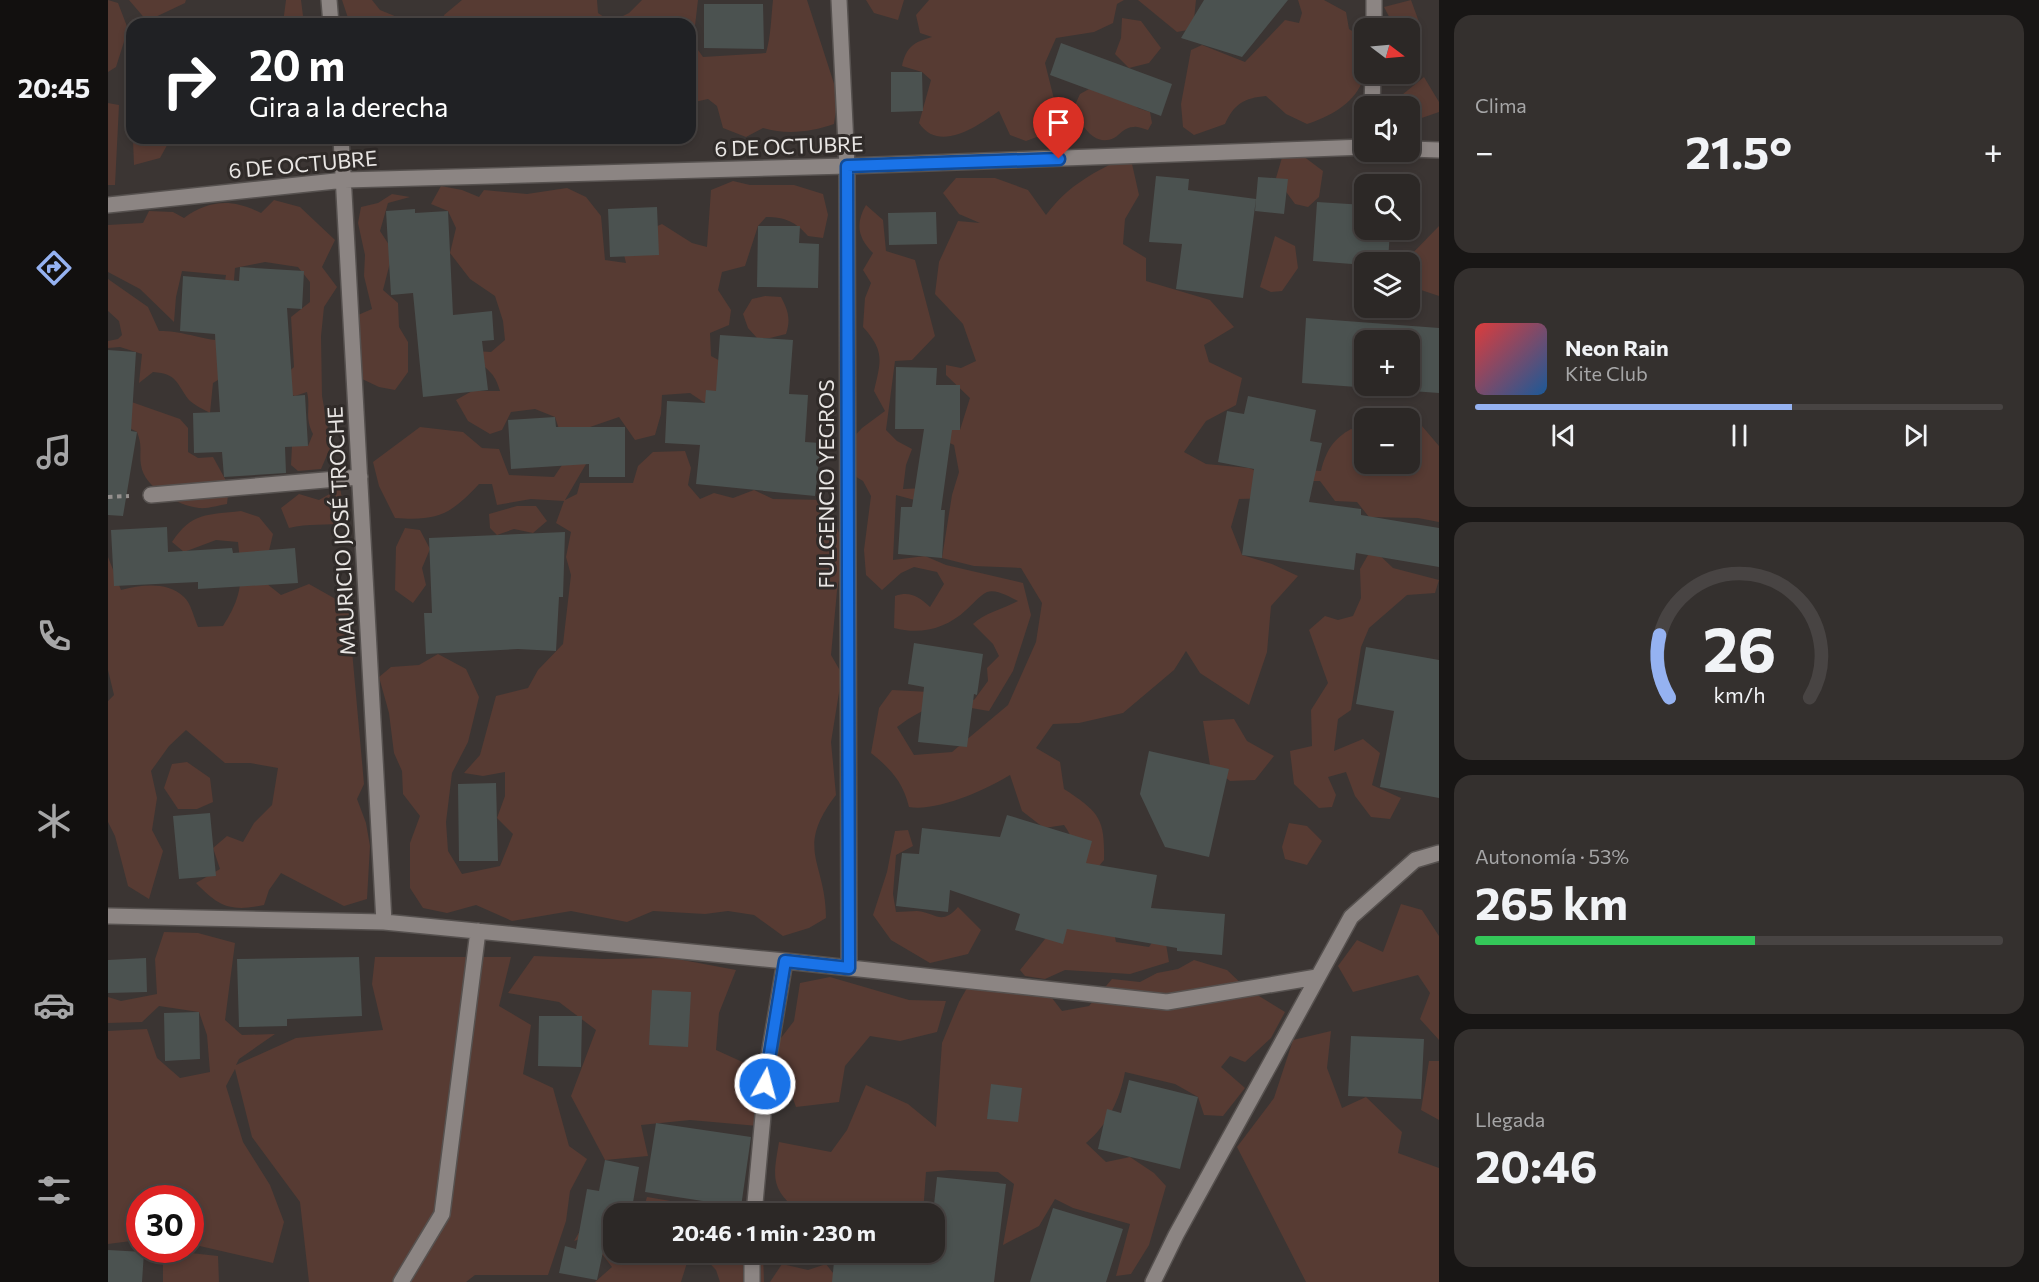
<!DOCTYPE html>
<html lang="es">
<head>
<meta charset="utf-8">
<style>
  :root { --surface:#2c2826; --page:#34302e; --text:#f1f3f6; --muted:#a6a6a7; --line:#484443; --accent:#95b2f1 }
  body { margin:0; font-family:Commissioner,sans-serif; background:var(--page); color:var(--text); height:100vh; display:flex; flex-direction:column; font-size:22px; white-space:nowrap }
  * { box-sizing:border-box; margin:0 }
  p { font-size:20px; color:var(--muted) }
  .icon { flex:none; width:33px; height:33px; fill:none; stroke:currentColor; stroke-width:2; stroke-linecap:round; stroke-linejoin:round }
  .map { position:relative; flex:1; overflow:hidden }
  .sheet { display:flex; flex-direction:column; gap:15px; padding:15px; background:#181615; width:600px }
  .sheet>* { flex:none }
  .hud { position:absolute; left:18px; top:18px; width:570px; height:126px; border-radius:18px; box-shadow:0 3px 9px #0003,0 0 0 2px var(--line); background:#202124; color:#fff; overflow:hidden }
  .needle { width:39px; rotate:106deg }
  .buttons { position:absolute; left:1246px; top:18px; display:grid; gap:12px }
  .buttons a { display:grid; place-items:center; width:66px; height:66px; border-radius:12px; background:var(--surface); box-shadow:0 3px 9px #0003,0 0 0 2px var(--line); font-size:30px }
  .speed { position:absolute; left:18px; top:1185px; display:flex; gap:12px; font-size:30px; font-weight:700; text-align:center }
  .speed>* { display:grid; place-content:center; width:78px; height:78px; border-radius:50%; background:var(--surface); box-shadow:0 3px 9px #0003,0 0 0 2px var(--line); line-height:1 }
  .speed .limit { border:9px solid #d22; background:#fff; color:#111 }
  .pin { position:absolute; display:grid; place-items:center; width:51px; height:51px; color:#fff; margin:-62px -26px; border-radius:50% 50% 50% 0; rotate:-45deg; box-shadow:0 0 6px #0007 }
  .pin .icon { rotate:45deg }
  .me { position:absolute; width:66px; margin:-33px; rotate:7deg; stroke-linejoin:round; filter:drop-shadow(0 0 4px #0008) }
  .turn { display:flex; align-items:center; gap:21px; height:126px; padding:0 24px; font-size:27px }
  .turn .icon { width:78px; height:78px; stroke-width:2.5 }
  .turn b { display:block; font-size:42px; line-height:51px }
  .big { font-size:45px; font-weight:700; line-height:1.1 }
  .sheet .tile { flex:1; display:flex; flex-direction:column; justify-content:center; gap:9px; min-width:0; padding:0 21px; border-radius:18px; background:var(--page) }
  .sheet .dial { align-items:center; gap:0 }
  .dial svg { height:156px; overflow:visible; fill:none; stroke:var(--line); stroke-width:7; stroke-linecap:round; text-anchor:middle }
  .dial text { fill:var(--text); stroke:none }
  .song { display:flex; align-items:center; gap:18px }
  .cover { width:72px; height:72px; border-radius:9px; background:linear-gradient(135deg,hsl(0 70% 55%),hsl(210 70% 35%)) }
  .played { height:6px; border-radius:3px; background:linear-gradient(90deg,var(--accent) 60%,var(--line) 60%) }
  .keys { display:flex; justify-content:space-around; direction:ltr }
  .heat { display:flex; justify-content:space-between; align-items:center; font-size:33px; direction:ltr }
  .charge { height:9px; border-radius:4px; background:linear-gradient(90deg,#34c759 53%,var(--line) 0) }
  .trip { position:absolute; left:495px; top:1203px; width:342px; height:60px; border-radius:18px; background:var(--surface); box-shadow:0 3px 9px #0003,0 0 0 2px var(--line); font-weight:700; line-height:60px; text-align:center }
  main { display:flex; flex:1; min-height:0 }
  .menu { display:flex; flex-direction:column; width:108px; justify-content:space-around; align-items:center; background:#12100f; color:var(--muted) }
  .menu .icon { width:42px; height:42px }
  .menu .on { color:var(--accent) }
  .menu b { font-size:27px; color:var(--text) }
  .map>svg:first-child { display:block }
</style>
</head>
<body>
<main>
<nav class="menu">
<b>20:45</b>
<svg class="icon on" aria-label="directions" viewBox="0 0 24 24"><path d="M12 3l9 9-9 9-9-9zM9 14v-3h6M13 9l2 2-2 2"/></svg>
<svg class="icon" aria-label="music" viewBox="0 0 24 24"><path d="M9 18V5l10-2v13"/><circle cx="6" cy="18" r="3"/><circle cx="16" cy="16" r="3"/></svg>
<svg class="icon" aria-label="phone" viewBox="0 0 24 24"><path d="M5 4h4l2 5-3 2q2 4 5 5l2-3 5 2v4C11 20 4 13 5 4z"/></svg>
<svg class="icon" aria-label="climate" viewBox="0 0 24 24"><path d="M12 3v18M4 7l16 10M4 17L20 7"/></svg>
<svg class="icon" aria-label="car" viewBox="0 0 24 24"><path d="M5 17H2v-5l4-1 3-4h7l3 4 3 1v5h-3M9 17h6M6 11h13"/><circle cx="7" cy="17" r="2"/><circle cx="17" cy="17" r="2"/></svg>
<svg class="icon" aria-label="filters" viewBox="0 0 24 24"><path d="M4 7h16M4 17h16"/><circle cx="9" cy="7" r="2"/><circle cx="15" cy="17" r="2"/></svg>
</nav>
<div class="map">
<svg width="1331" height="1282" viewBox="0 0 1331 1282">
  <rect width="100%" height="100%" fill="#3b3533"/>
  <path fill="#573b33" d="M0,0L10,3L20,29L8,67L0,72Z
    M21,0H78L77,3L39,21Z
    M178,0H193L196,24H163L175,23Z
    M234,0H264L272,10L289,17L288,24H242Z
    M354,0H489L490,13L503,22L521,13L534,0H590L585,43L595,57L658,53C663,36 663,18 665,0H699L730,96L726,124C703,132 679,135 655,128L638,137L615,128L609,106L600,99L582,103V24H338L336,15Z
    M758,0H796L790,20L766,13Z
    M821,0H1016L1009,4L1005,23L986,32L948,38L937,63L948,107L945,131L918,141L902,135L891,111C868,127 831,153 811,123L823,80L814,72L794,66C798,47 806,42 824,37L812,33L808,15Z
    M1030,0H1088L1085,29L1069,32Z
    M1190,0H1216L1238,12L1241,29L1257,39C1257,52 1259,71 1254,82C1245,105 1220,117 1199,124L1178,114L1158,96C1136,98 1126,104 1117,124L1086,135L1075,127L1073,104L1083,50L1094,45L1137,62L1177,20L1191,23L1194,13Z
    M1303,0L1311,22L1295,28H1287L1276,7Z
    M1014,18L1033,21L1053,48L1041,63L1021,68L1007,54L1013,38Z
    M1316,77L1331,102V112L1302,122V106H1293L1289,99Z
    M981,89L1015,94L1030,108L1042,112L1044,123L1040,130C1035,129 1030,126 1026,127C1016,127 1013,134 1006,138C985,148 971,122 966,107L972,94Z
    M0,103L11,105L7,185H0Z
    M24,115V138H63L52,158L26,165Z
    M1175,154L1195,156L1215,171L1211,197L1200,207L1187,204L1168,178Z
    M1022,155L1031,195L1017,219L1015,244L1038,258V281L1102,300L1126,327L1096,345L1101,362L1134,378L1128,405L1098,421L1076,452L1098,464L1141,468L1165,478L1166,498L1131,499L1123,527L1134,555L1164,564L1190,576L1163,606L1159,652L1141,705L1092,673L1078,651L1066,670L1015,713L971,723L945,724L928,748L952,762L956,789C991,812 997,818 996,860L985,873C969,858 968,842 956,825L936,828L914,811L902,775C878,790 828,812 801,807C795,782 783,769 763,753L771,708L784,690L840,693L866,700L880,681L879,668L891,656L885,644L865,624C876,613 895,609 910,601C901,597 889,589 879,592C872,595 864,605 858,610C838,629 812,635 786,628L787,596C802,591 810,596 822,607L836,584L829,572L806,567L793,573L774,590L758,575L756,550L763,496L755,481L740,472V443L754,428L777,411L766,391C773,361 777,351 755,327L757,298L763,283L755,270L765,253C750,238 747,224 758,205L775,220L778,251L807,260L827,336L804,360L787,361L778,430L789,441L804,449L798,465L795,489L819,488L814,502L788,495L785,560L817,556L838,565L915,583L923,615L905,671L881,711C838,703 825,700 789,727L806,755L844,752L900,705L928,642L934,603L913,568L866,566L834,558L844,495L851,472L846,445L824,435L836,430H852L862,398L838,375V365L853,368L868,361L855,324L827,294L831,262L850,221L872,223L851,214L835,193L848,178H887L920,190L938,215C961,184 988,171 1022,155Z
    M625,181L642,185H686L715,194L720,215L715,238L700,236C688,222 677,217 658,217L650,226L637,266L614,272L610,290L623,310L621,325L602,333L603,356L616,363L631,383L597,403L582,393L554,395L553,414L547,435L527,440L511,417L482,427L481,459L457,500L469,494L472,483H525L530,466L545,452L577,451L583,468L580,485L592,499L606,493L625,498L646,490L665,499L717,500L740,554L733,569L729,591L723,655L734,674L723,742L728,795C686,850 718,861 718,918L701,928L675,936L646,915L620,911L597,914L545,911L519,922L463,911L404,921L368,905L339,913L315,908L302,888V843L312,816L295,794L294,771L286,753L281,713L271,677L283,667L311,665L330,654L358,669L371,697L360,742L344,773L338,822L340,851L354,874L392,866L405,834L389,818L397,796V772L375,776L356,773L372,755L388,696L420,688L430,670L455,644L463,575L458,557L463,532L448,523L456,501L423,499L389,505L384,484H371C342,515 330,521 287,518L271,486L265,462L312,427L355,432L374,448L391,449L401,475L446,477L460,456L447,417L427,409L403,412L394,430L382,434L360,421L348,400L364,391H392C385,366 375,372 366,351L383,352L397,340L395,321L387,296L362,279L342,253L348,228L340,211L323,204L333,186L354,190L371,197L376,190L419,194L459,188L478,197L493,216L497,260L518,263L513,242L554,224L584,243L599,247L603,190Z
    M284,194L302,197L280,203L272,231L285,251L275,290L290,303L291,327L300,342V372L287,390L271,387L252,378C250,357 252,336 250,315L264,309L256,276L257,255L250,223L253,207L270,203Z
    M166,200L192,207L227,240L214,267L229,287L216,307L213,336L214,396L223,446L213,469L190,471L183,465L184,446H200L205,434C196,416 203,409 199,392L187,396L174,392L175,377L186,367L183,317L202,302V282L190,267L157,262L127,268L118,375L105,383L102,413C95,409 86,405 81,400C68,383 70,374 45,372L31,383L34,354L12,347L0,348V341L10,339L14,335L11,321L0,311V279L40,307L51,331C74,331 85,337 107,340L118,275L74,271L68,297L66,322L32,289L0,272V225L35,223L41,211L65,212L76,218C102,199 125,199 153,213Z
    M1331,226V296L1304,287L1302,262H1296Z
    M1167,236L1187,246L1190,268L1174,291L1163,292L1152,287Z
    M657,296L673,297C680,310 683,319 678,334L662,338H649L640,328L635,314L644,299Z
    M15,399L72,419L80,428V452L90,458L105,457L121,486L119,504C111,505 100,509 91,508C69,505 36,488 33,465C31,452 35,447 29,432L16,425Z
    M1308,419L1331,446V522L1310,518L1261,517L1249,502L1227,501L1212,481H1202L1199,470L1213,471C1218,451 1225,439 1243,429L1257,431V464H1302V421Z
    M232,488L239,523C219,526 200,523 181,528L173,508L191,494L211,500Z
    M409,506H428L439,521L425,533L406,529L389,535L382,528L381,514Z
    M133,511L151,517L165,534L154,580L173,595L201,584L240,606L256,784L249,799L258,823L262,846L259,899L236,906L173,873L161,890L156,905C123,912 111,907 88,883L112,869L105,848L119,836L135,842L146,823L164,805L170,768L142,763H117L78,730L61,746L43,771L49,798L44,830L55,851L41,899L20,886L7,836L0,822V701L6,695L0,670V557L13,590C33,585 59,581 76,597C83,603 86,618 90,627L115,626C136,594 134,578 130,542L108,540L76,552L64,542C84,512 99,515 133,511Z
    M297,528L312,530L322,549L314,568L318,585L305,603L287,590L288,547Z
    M1264,548L1285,568L1331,580L1327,593L1299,595L1261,628L1253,647L1243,710L1230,719L1226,751L1255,739L1272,753L1264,785L1293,798L1282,819L1263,817L1247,796L1238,772L1220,777L1228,795L1224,807L1211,808L1186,784L1182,751L1204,746L1203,710L1220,683L1201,630L1217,616L1230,620L1245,616L1253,598L1252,569Z
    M1126,719L1139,741L1166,756L1147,780L1122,781L1102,765L1095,721Z
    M79,762L102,778L105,802L89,809H70L56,788L64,764Z
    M1181,823L1199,826L1214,841L1199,865L1177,859L1174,847Z
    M800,830L805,846L788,855L785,894L788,912C795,912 802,911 809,911C829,913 833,926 850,907L873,930L860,954L822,963L783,940L765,915L779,872L787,831Z
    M1293,904L1314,910L1331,936V1040L1312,1019L1322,993L1310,975L1245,992L1230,966L1249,940L1275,952Z
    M1001,910L1008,942L1041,947L1055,926L1061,962L1022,974L957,970L937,979L917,976L912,970L937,939Z
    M56,932L90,933L127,943L117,1020L134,1035L167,1034L131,1059L128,1065L188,1038L275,1030L264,984L267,957H403L391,1006L423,1025L415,1074L445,1088L461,1146L479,1159L462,1191L458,1221L440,1275H367L358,1282H201L192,1202L144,1137L127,1069L118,1086L135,1142L162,1185L176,1222L165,1263L83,1244L82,1198H32L31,1240L0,1244V1031L39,1029L49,1058L72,1078L102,1072L99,1035L91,1012L51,1006L34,1022L0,1023V997L13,1001L49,994L47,959Z
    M426,956L496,959L564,958L628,970L611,1013L608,1050L661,1074L650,1126L582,1120L533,1125L540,1156L497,1160L463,1096L488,1030L451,1002L400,993Z
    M1086,960L1119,970L1138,988L1177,1012L1163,1038L1137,1062L1122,1056L1113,1067L1137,1088L1115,1116L1096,1115L1090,1097L1067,1084L1017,1072C1012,1099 1000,1125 978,1143L998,1162L1022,1157L1046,1173L1058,1186L1041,1245L1023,1274L1008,1276L1022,1224L965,1208L947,1199L931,1226L895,1245L906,1184L890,1172L842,1170L818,1172L815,1214L692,1213C662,1188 665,1178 671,1142L723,1152L739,1130L758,1085L800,1104L828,1127L834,1043L851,1002L863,981L937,989L954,1011L981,1006L1004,979L1032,982L1049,973L1070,969Z
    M722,977L801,1000L838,1001L829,1032L792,1041L762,1036L737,1066L731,1102L688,1107L666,1047L686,1021L692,983Z
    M1223,1031L1219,1068L1234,1108L1258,1097L1294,1132L1290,1153L1331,1168V1282H1198L1129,1147L1166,1098L1185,1040Z
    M1321,1061H1331V1120L1313,1110Z
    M539,1197L592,1206L619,1213H534Z
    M479,1219L505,1222L506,1252L582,1253L573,1282H487L504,1267L480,1236L466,1241Z
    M55,1250L110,1256L111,1282H55Z
    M592,1253H655L656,1282H612L608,1270Z
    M674,1264L700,1270L718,1264L732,1282H662Z"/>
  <path fill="#4b5250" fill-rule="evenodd" d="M1096,0H1180L1134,57L1073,38Z
    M596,4H655L656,49L596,48Z
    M953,43L1064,84L1053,116L942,75Z
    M783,72H814L815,111L783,112Z
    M1048,176L1081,179L1080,190L1148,199L1135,298L1068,289L1074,244L1041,242Z
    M1150,177L1180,179L1176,214L1147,211Z
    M1209,202L1257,205V230H1282L1280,262H1257V265L1205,261Z
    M549,207L551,255L502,257L500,209Z
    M307,209V213L340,211L345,315L384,311L386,340L374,341L380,390L315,397L305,293L283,295L278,211Z
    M828,212L829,244L781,245L780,213Z
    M650,226H692L691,243L711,244L710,288L649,287Z
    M132,267L196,271L194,309L179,308L185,396L197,395L200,446L177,447L178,473L116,477L114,452L86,453L85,413L112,412L107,334L72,331L75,276L131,281Z
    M1198,318L1331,328V393L1194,383ZM1257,340H1302V386H1257Z
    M612,335L685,340L681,394L700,395L697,442L713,443L707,496L588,484L592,445L557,443L559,401L597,403L598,390L608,391Z
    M0,350L28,352L23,431L29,432L15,516L0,515Z
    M788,367L829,368L828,385H852V430H844L833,510H837L834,558L790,554L793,507H804L816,429H787Z
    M1140,396L1208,410L1202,441L1214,443L1201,502L1253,509V515L1331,528V567L1248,553L1246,570L1134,555L1146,469L1110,462L1119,411L1136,414Z
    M447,417L448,427H517V477H481V464L403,469L400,420Z
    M59,527L60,552L124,548L125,553L187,548L190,583L90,589V582L6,586L3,530Z
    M457,532L455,597H451L448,651L410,649L318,654L316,613H324L321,538Z
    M806,643L875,654L869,695L866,694L859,747L810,742L816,687L800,684Z
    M1258,647L1331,660V798L1272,787L1286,711L1248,704Z
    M1041,751L1121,769L1101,857L1057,847L1032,794Z
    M388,783L390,861H351L350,784Z
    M102,813L108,876L71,879L65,816Z
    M899,815L984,841L978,863L1049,875L1043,908L1117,914L1114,955L1069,951V948L959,929L955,944L907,930L912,914L842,890L840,912L788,906L794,853L811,854L814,828L892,837Z
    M251,957L254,1016L179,1019V1026L131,1027L129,959Z
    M38,958L39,992L0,993V960Z
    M544,990L583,992L580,1047L541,1045Z
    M91,1012L92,1059L57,1061L56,1013Z
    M431,1016H474L473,1067L430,1066Z
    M1243,1036L1316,1039L1313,1099L1240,1096Z
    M1021,1080L1090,1097L1072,1169L990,1149L999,1109L1013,1113Z
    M883,1084L914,1088L910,1122L879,1119Z
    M548,1123L643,1137L633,1207L537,1192Z
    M497,1160L531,1167L523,1214H503L489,1280L451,1273L457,1246L468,1249L479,1189L491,1191Z
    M829,1177L898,1184L886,1282H724L727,1252H826L825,1214Z
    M945,1208L1015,1229L998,1282H922Z
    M0,1250L36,1252L34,1282H0Z"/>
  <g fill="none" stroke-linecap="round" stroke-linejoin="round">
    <defs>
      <path id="street" d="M221,0L223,24
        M731,0L739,166L741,968
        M1266,28V0
        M1264,106L1265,74
        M233,138L276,922
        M1302,149L1331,150
        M0,205L237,180L739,166L1257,147
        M43,495L252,477
        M0,916L276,922L677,961L1059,1002L1209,977
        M646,1214L660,1061L677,961
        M293,1282L334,1214L370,931
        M644,1282V1252
        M1045,1282L1068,1235L1243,917L1307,860L1331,853"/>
    </defs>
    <use href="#street" stroke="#56514f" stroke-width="18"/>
    <path stroke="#94908e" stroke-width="4" stroke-dasharray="4.5 4.5" stroke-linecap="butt" d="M0,497L21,496"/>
    <use href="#street" stroke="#8c8583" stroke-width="15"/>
  </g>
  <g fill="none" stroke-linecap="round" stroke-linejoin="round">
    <defs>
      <path id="route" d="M657,1084L677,961L741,968L739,166L951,159"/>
    </defs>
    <use href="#route" stroke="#114b97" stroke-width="15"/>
    <use href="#route" stroke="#1a73e8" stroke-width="10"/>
  </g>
  <g text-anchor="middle" stroke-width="6" stroke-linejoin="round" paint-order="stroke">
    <g font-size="21" fill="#e9e6e4" stroke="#302b29">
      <text transform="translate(681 147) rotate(-2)" y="7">6 DE OCTUBRE</text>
      <text transform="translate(195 165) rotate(-5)" y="7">6 DE OCTUBRE</text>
      <text transform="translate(719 484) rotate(-90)" y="7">FULGENCIO YEGROS</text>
      <text transform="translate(234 531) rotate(-93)" y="7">MAURICIO JOSÉ TROCHE</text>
    </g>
  </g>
</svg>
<div class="buttons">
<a><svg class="needle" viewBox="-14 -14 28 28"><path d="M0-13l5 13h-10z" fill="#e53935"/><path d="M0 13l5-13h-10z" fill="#a6a6a7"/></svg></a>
<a><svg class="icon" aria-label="sound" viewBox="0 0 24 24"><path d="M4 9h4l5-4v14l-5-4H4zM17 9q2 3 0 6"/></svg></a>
<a><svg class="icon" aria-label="search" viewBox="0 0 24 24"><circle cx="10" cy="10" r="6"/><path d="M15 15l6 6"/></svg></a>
<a><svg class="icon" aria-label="layers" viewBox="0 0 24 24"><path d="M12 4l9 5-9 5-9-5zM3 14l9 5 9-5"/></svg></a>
<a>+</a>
<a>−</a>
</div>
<div class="speed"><div class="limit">30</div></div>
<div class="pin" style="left:951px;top:159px;background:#d93025"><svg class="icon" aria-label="arrive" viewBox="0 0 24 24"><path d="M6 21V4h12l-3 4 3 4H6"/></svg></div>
<svg class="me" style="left:657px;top:1084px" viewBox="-20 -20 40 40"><circle r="17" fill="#1a73e8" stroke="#fff" stroke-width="3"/><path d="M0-11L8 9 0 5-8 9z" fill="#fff"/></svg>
<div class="trip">20:46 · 1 min · 230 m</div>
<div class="hud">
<div class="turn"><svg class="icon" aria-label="right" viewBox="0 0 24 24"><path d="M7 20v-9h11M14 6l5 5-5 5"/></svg><div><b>20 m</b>Gira a la derecha</div></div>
</div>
</div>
<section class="sheet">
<div class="tile"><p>Clima</p>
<div class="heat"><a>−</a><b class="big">21.5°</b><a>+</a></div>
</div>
<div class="tile">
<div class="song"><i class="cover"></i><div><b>Neon Rain</b><p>Kite Club</p></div></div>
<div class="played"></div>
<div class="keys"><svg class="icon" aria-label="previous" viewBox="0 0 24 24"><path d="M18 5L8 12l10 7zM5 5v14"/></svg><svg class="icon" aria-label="pause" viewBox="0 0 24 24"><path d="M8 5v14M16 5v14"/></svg><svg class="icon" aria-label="next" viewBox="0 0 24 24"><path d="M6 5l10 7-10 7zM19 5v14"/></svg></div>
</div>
<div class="tile dial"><svg viewBox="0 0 100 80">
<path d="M14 69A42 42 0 1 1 86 69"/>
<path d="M14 69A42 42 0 0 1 9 37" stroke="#95b2f1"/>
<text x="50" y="56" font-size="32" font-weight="700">26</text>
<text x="50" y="72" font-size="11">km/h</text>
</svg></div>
<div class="tile"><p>Autonomía · 53%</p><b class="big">265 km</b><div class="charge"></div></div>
<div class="tile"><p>Llegada</p><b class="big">20:46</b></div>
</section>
</main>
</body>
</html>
